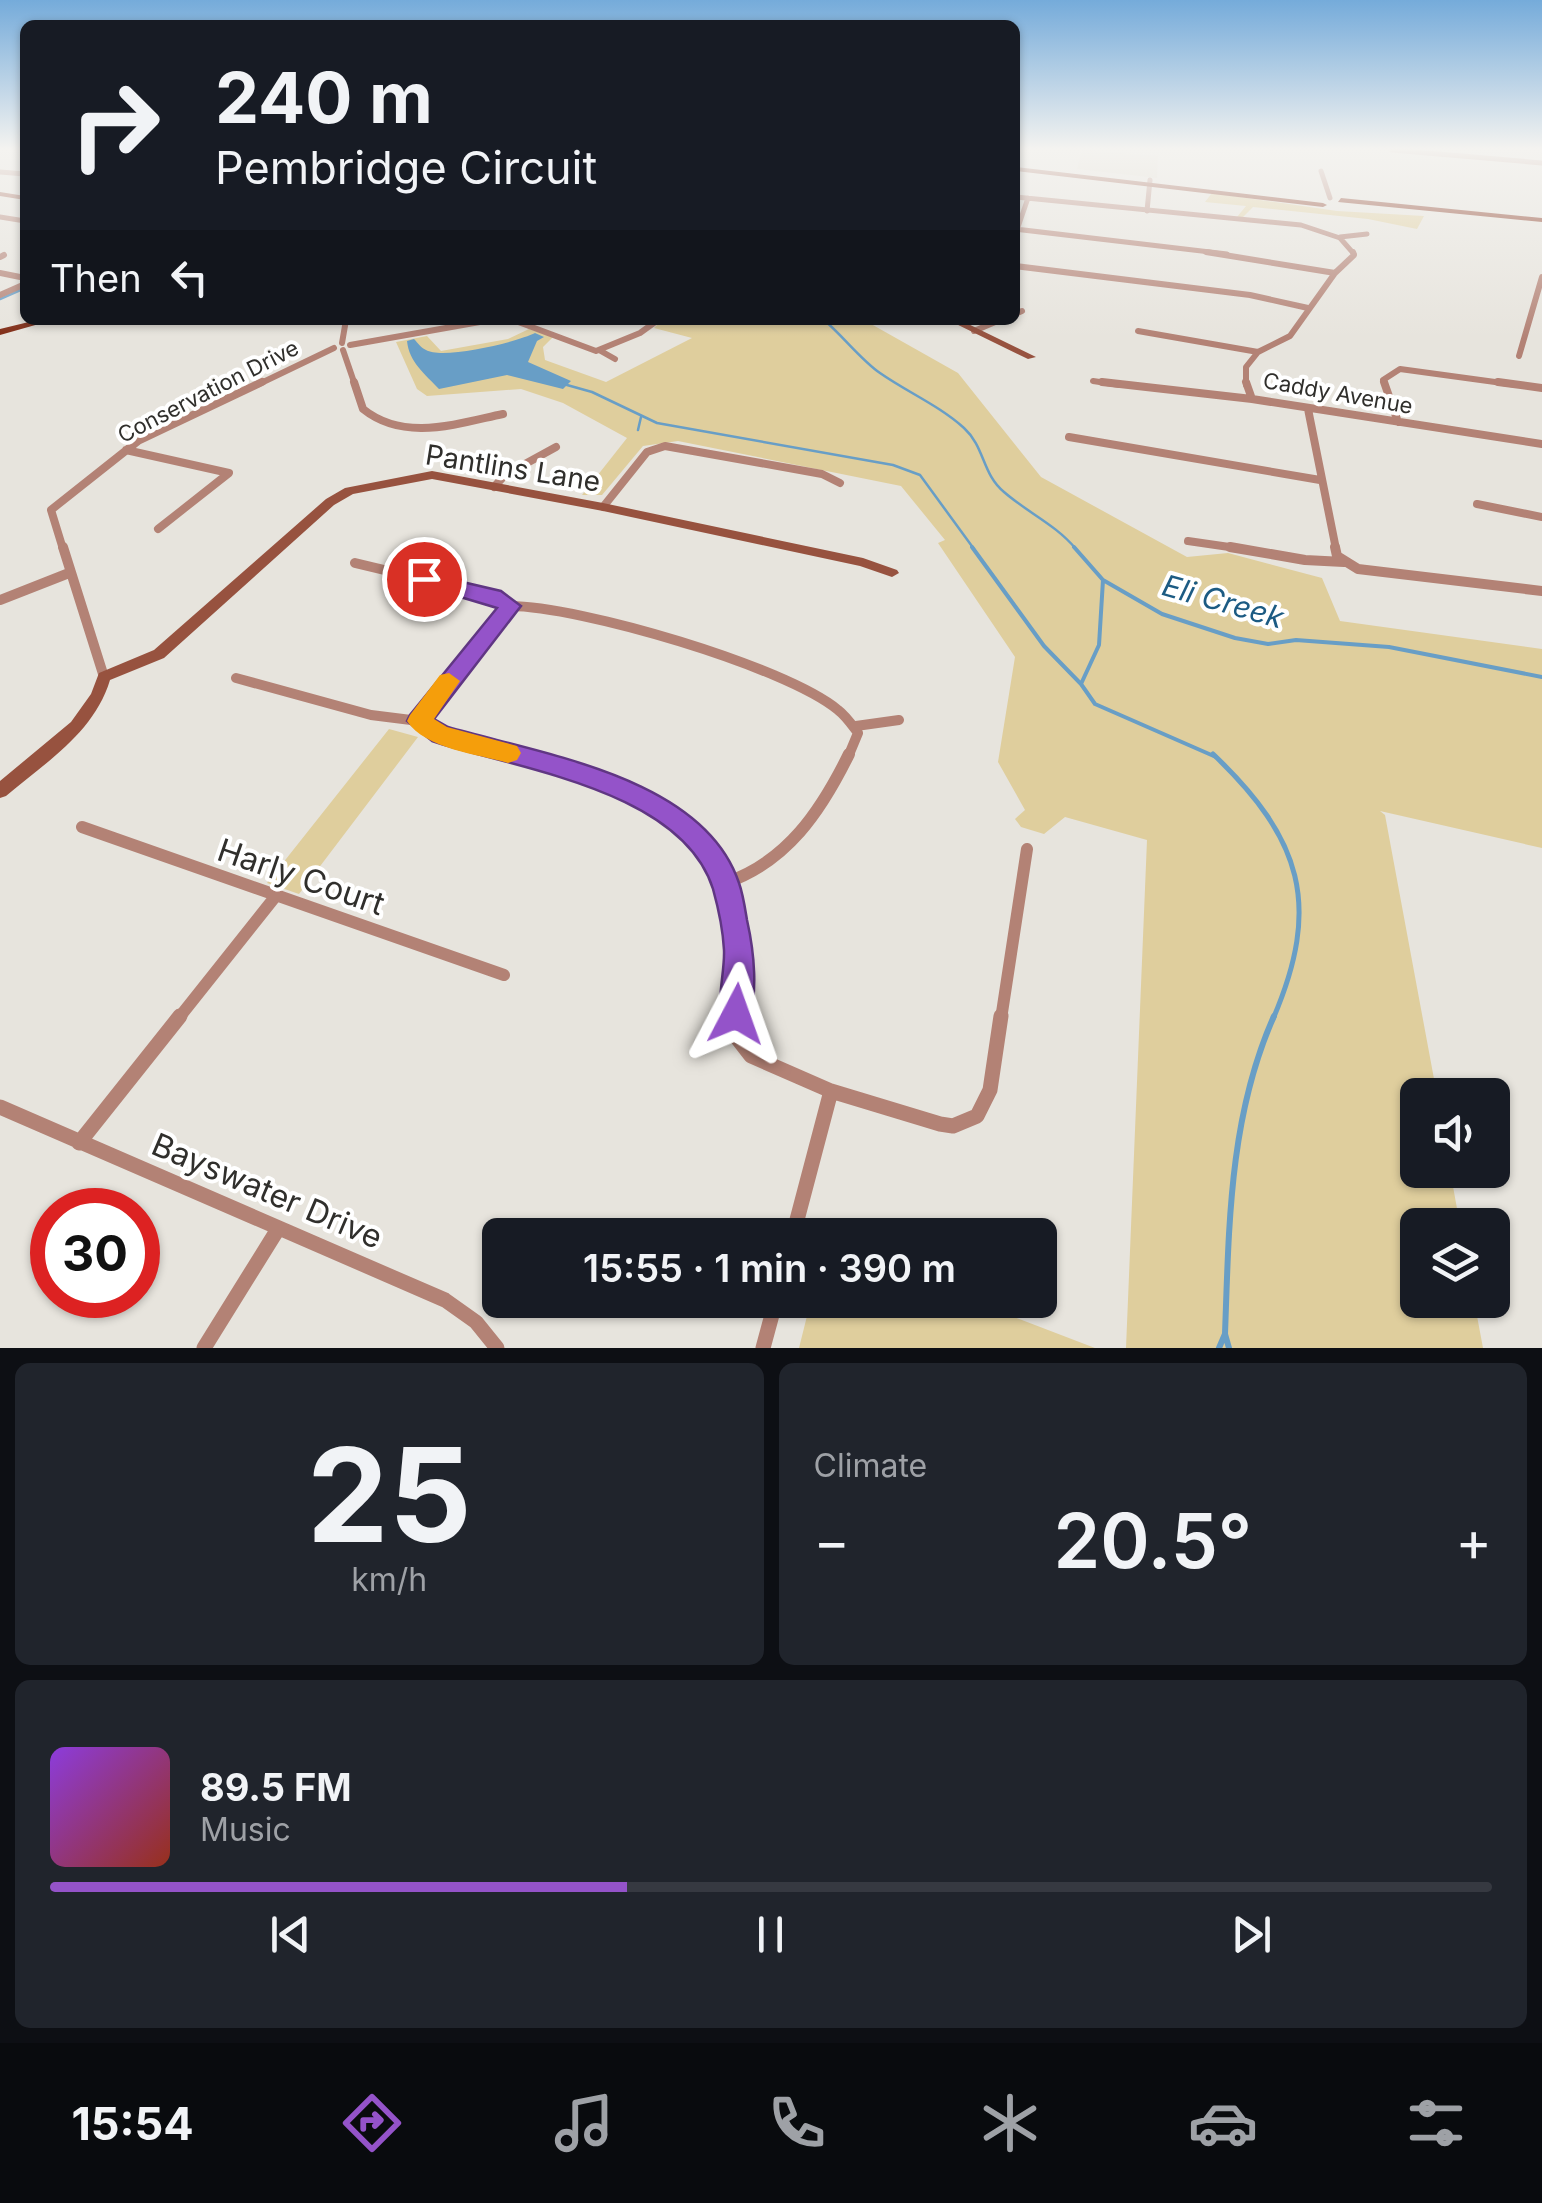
<!DOCTYPE html>
<html lang="en">
<head>
<meta charset="utf-8">
<style>
  :root { --surface:#171b24; --page:#20242c; --text:#f1f3f6; --muted:#9ea1a6; --line:#363941; --accent:#9453c9 }
  body { margin:0; font-family:Inter,sans-serif; background:var(--page); color:var(--text); height:100vh; display:flex; flex-direction:column; font-size:38px; white-space:nowrap }
  * { box-sizing:border-box; margin:0 }
  p { font-size:32px; color:var(--muted) }
  .icon { flex:none; width:55px; height:55px; fill:none; stroke:currentColor; stroke-width:2; stroke-linecap:round; stroke-linejoin:round }
  .map { position:relative; height:1348px; overflow:hidden }
  .drawer { display:flex; flex-direction:column; gap:15px; padding:15px; background:#0d0f14; flex:1 }
  .drawer>* { flex:none }
  .banner { position:absolute; left:20px; top:20px; width:1000px; height:305px; border-radius:15px; box-shadow:0 2px 8px #0004; background:#171b24; color:var(--text); overflow:hidden }
  .buttons { position:absolute; left:1400px; top:1078px; display:grid; gap:20px }
  .buttons a { display:grid; place-items:center; width:110px; height:110px; border-radius:15px; background:var(--surface); box-shadow:0 2px 8px #0004; font-size:50px }
  .speed { position:absolute; left:30px; top:1188px; display:flex; gap:20px; font-size:50px; font-weight:700; text-align:center }
  .speed>* { display:grid; place-content:center; width:130px; height:130px; border-radius:50%; background:var(--surface); box-shadow:0 2px 8px #0004; line-height:1 }
  .speed .limit { border:15px solid #d22; background:#fff; color:#111 }
  .pin { position:absolute; display:grid; place-items:center; width:85px; height:85px; color:#fff; margin:-42px; border:5px solid #fff; border-radius:50%; box-shadow:0 2px 10px #0007 }
  .me { position:absolute; width:110px; margin:-55px; rotate:4deg; stroke-linejoin:round; filter:drop-shadow(0 0 8px #0008) }
  .turn { display:flex; align-items:center; gap:35px; height:210px; padding:0 30px; font-size:45px }
  .turn .icon { width:130px; height:130px; stroke-width:2.5 }
  .turn b { display:block; font-size:70px; line-height:85px }
  .then { display:flex; align-items:center; height:95px; padding:0 30px; background:#0003; gap:20px; font-size:38px }
  .big { font-size:75px; font-weight:600; line-height:1.1 }
  .drawer .widget { flex:1; display:flex; flex-direction:column; justify-content:center; gap:15px; min-width:0; padding:0 35px; border-radius:15px; background:var(--page) }
  .drawer .dial { align-items:center; gap:0 }
  .dial b { font-size:130px; line-height:1 }
  .song { display:flex; align-items:center; gap:30px }
  .cover { width:120px; height:120px; border-radius:15px; background:linear-gradient(135deg,hsl(270 70% 55%),hsl(10 70% 35%)) }
  .played { height:10px; border-radius:5px; background:linear-gradient(90deg,var(--accent) 40%,var(--line) 40%) }
  .keys { display:flex; justify-content:space-around; direction:ltr }
  .heat { display:flex; justify-content:space-between; align-items:center; font-size:55px; direction:ltr }
  .drawer .tiles { flex:1; display:grid; gap:15px; grid-template-columns:1fr 1fr }
  .widget:last-child { grid-column:span 2 }
  .trip { position:absolute; left:482px; top:1218px; width:575px; height:100px; border-radius:15px; background:var(--surface); box-shadow:0 2px 8px #0004; font-weight:600; line-height:100px; text-align:center }
  .dock { display:flex; height:160px; justify-content:space-around; align-items:center; background:#090b0e; color:var(--muted) }
  .dock .icon { width:70px; height:70px }
  .dock .on { color:var(--accent) }
  .dock b { font-size:45px; color:var(--text) }
  .map>svg:first-child { display:block }
</style>
</head>
<body>
<div class="map">
<svg width="1542" height="1348" viewBox="0 0 1542 1348">
  <rect width="100%" height="100%" fill="#e7e4dd"/>
  <path fill="#dfdacc" d="M1082,150L1158,156L1157,178L1077,169Z"/>
  <path fill="#dfce9d" d="M1212,193L1337,211L1424,216L1417,229L1368,219L1253,207L1242,218L1237,217L1246,206L1205,202Z
    M662,320H864L958,373L1041,477L1187,557L1228,553L1322,578L1340,621L1542,649V848L1380,811L1385,815L1437,1095H1418V1170H1450L1460,1225H1418V1300H1474L1483,1348H1126L1147,840L1065,817L1044,834L1021,827L1015,819L1025,810L998,762L1015,657L938,543L945,540L901,486L678,441L643,446L602,495H582L627,438L563,403L521,389L427,396L417,389L396,342L427,336L441,351L508,339L529,329L553,337L543,347L545,360L606,382L692,338L654,328Z
    M389,729L418,737L299,894L267,883Z
    M811,1300H970L1095,1348H799Z"/>
  <path fill="#689ec6" d="M535,333L544,337L537,341L528,362L571,381L563,389L507,375L439,389C425,374 409,362 407,341L414,339C418,343 421,348 426,350C443,360 517,342 535,333Z"/>
  <g fill="none" stroke-linecap="round" stroke-linejoin="round">
    <path stroke="#689ec6" stroke-width="2.5" d="M0,299L25,288
      M824,320C842,335 862,361 880,373C907,392 940,406 964,428C985,447 982,474 1004,492C1028,513 1055,524 1076,549
      M567,385L592,392L657,423L893,465L920,475L974,549
      M638,430L641,417"/>
    <path stroke="#689ec6" stroke-width="4" d="M972,547L1044,646L1081,684
      M1074,547L1103,580L1162,614L1235,638L1268,644L1296,640L1389,647L1542,677
      M1103,580L1099,645L1081,684L1095,704L1216,757"/>
    <path stroke="#689ec6" stroke-width="5" d="M1213,754C1302,839 1322,905 1273,1019"/>
    <path stroke="#689ec6" stroke-width="6" d="M1219,1348L1225,1334
      M1229,1348L1225,1334C1229,1226 1229,1117 1274,1016"/>
    <path stroke="#b38275" stroke-width="5" d="M1392,150L1542,163
      M1321,171L1330,198
      M0,172L25,174
      M1015,197L1301,225L1340,238L1354,254
      M1147,211L1150,180
      M0,217L25,221
      M1015,229L1227,254
      M1017,230L1028,198
      M1340,237L1367,234"/>
    <path stroke="#b38275" stroke-width="6" d="M1206,252L1335,273
      M0,257L4,255
      M1015,266L1250,295L1308,308
      M0,273L25,278
      M0,295L25,284
      M1015,314L1022,311
      M513,320L596,351L640,333L658,320
      M974,331L1000,320
      M1138,331L1258,352
      M342,343L346,320
      M350,345L491,320
      M343,350L355,385
      M599,350L615,359
      M1519,356L1542,277
      M1093,381L1120,385
      M257,385L334,348
      M1246,385V367L1258,352L1290,336L1335,273L1354,255L1353,252
      M1385,385L1383,380L1400,369L1517,385"/>
    <path stroke="#b38275" stroke-width="8" d="M354,382L363,409C404,442 456,424 503,414
      M1102,382L1252,399
      M1246,382L1252,399L1542,444
      M1384,382L1398,422
      M1498,382L1542,388
      M1308,409L1336,549
      M1069,437L1320,480
      M126,450L229,473L158,529
      M494,487L505,475L556,447
      M1477,504L1542,517
      M603,507L647,452L665,446L822,474L840,483
      M1188,541L1243,549
      M63,549L51,510L138,441L262,382"/>
    <path stroke="#b38275" stroke-width="10" d="M63,547L104,677
      M1230,547L1305,560L1344,562
      M1335,547L1337,556L1358,569L1542,591
      M355,563L493,596L510,606
      M0,600L69,573
      M236,678L371,715L419,721
      M856,726L899,720
      M530,757L440,734L419,721L510,606C579,606 785,666 838,710C846,716 852,725 858,733L848,757"/>
    <path stroke="#b38275" stroke-width="12" d="M521,754C680,795 748,844 735,1019
      M82,827L504,975
      M725,883C787,862 821,811 849,754
      M178,1019L275,897
      M1001,1019L1027,849"/>
    <path stroke="#b38275" stroke-width="15" d="M735,1016L737,1038L751,1056L831,1091L940,1124L953,1126L977,1116L990,1090L1001,1016
      M0,1107L445,1300L476,1322L497,1348
      M79,1143L180,1016
      M793,1235L831,1091
      M204,1348L278,1229
      M763,1348L776,1300"/>
    <path fill="#97523f" fill-rule="evenodd" d="M0,192L25,196V200L0,196Z
      M948,320H960L1036,357L1028,359Z
      M432,471L603,503L863,558L897,570L899,573L892,577L860,566L603,511L432,479L353,494L334,505L164,658L110,680C94,733 46,762 6,796L0,798V781L71,722L91,694L99,673L154,650L326,499L345,488Z"/>
    <path fill="#802c15" fill-rule="evenodd" d="M1015,167L1323,203L1327,205L1323,207L1015,171Z
      M1341,198L1542,218V222L1338,202Z
      M37,320H53L0,335V329Z"/>
  </g>
  <linearGradient id="sky" x2="0" y2="1"><stop stop-color="#75abda"/><stop offset="0.44" stop-color="#f4f3f0"/><stop offset="1" stop-color="#f4f3f0" stop-opacity="0"/></linearGradient>
  <rect width="1542" height="338" fill="url(#sky)"/>
  <path fill="#9453c9" stroke="#603683" stroke-width="2.5" d="M424,573L501,591L521,606L434,719L448,727C541,754 704,777 739,883C743,894 745,908 747,920C754,951 759,995 747,1025L736,1030L724,1025C715,1002 725,974 724,950C723,931 718,907 713,889C682,790 517,769 432,741L407,721L410,715L497,608L417,584V575Z"/>
  <path fill="#f59e0b" d="M449,673L460,681L434,719L447,727L517,746L521,753L517,760L508,763C478,754 425,749 407,721L410,715L440,675Z"/>
  <g text-anchor="middle" stroke-width="8" stroke-linejoin="round" paint-order="stroke">
    <g font-size="22" fill="#302f2c" stroke="#fff">
      <text transform="translate(208 391) rotate(-27)" y="8">Conservation Drive</text>
      <text transform="translate(1338 393) rotate(10)" y="8">Caddy Avenue</text>
    </g>
    <g font-size="28" fill="#302f2c" stroke="#fff">
      <text transform="translate(513 468) rotate(9)" y="10">Pantlins Lane</text>
    </g>
    <g font-size="30" font-style="italic" fill="#1c5b83" stroke="#fff">
      <text transform="translate(1223 602) rotate(16)" y="10">Eli Creek</text>
    </g>
    <g font-size="32" fill="#302f2c" stroke="#fff">
      <text transform="translate(301 877) rotate(19)" y="11">Harly Court</text>
      <text transform="translate(267 1191) rotate(23)" y="11">Bayswater Drive</text>
    </g>
  </g>
</svg>
<div class="buttons">
<a><svg class="icon" aria-label="sound" viewBox="0 0 24 24"><path d="M4 9h4l5-4v14l-5-4H4zM17 9q2 3 0 6"/></svg></a>
<a><svg class="icon" aria-label="layers" viewBox="0 0 24 24"><path d="M12 4l9 5-9 5-9-5zM3 14l9 5 9-5"/></svg></a>
</div>
<div class="speed"><div class="limit">30</div></div>
<div class="pin" style="left:424px;top:579px;background:#d93025"><svg class="icon" aria-label="arrive" viewBox="0 0 24 24"><path d="M6 21V4h12l-3 4 3 4H6"/></svg></div>
<svg class="me" style="left:736px;top:1014px" viewBox="-20 -20 40 40"><path d="M0-17L14 15 0 8-14 15z" fill="#9453c9" stroke="#fff" stroke-width="4"/></svg>
<div class="trip">15:55 · 1 min · 390 m</div>
<div class="banner">
<div class="turn"><svg class="icon" aria-label="right" viewBox="0 0 24 24"><path d="M7 20v-9h11M14 6l5 5-5 5"/></svg><div><b>240 m</b>Pembridge Circuit</div></div>
<div class="then">Then<svg class="icon" aria-label="left" viewBox="0 0 24 24"><path d="M17 20v-9H6M10 6l-5 5 5 5"/></svg></div>
</div>
</div>
<section class="drawer">
<div class="tiles">
<div class="widget dial"><b>25</b><p>km/h</p></div>
<div class="widget"><p>Climate</p>
<div class="heat"><a>−</a><b class="big">20.5°</b><a>+</a></div>
</div>
<div class="widget">
<div class="song"><i class="cover"></i><div><b>89.5 FM</b><p>Music</p></div></div>
<div class="played"></div>
<div class="keys"><svg class="icon" aria-label="previous" viewBox="0 0 24 24"><path d="M18 5L8 12l10 7zM5 5v14"/></svg><svg class="icon" aria-label="pause" viewBox="0 0 24 24"><path d="M8 5v14M16 5v14"/></svg><svg class="icon" aria-label="next" viewBox="0 0 24 24"><path d="M6 5l10 7-10 7zM19 5v14"/></svg></div>
</div>
</div>
</section>
<nav class="dock">
<b>15:54</b>
<svg class="icon on" aria-label="directions" viewBox="0 0 24 24"><path d="M12 3l9 9-9 9-9-9zM9 14v-3h6M13 9l2 2-2 2"/></svg>
<svg class="icon" aria-label="music" viewBox="0 0 24 24"><path d="M9 18V5l10-2v13"/><circle cx="6" cy="18" r="3"/><circle cx="16" cy="16" r="3"/></svg>
<svg class="icon" aria-label="phone" viewBox="0 0 24 24"><path d="M5 4h4l2 5-3 2q2 4 5 5l2-3 5 2v4C11 20 4 13 5 4z"/></svg>
<svg class="icon" aria-label="climate" viewBox="0 0 24 24"><path d="M12 3v18M4 7l16 10M4 17L20 7"/></svg>
<svg class="icon" aria-label="car" viewBox="0 0 24 24"><path d="M5 17H2v-5l4-1 3-4h7l3 4 3 1v5h-3M9 17h6M6 11h13"/><circle cx="7" cy="17" r="2"/><circle cx="17" cy="17" r="2"/></svg>
<svg class="icon" aria-label="filters" viewBox="0 0 24 24"><path d="M4 7h16M4 17h16"/><circle cx="9" cy="7" r="2"/><circle cx="15" cy="17" r="2"/></svg>
</nav>
</body>
</html>
